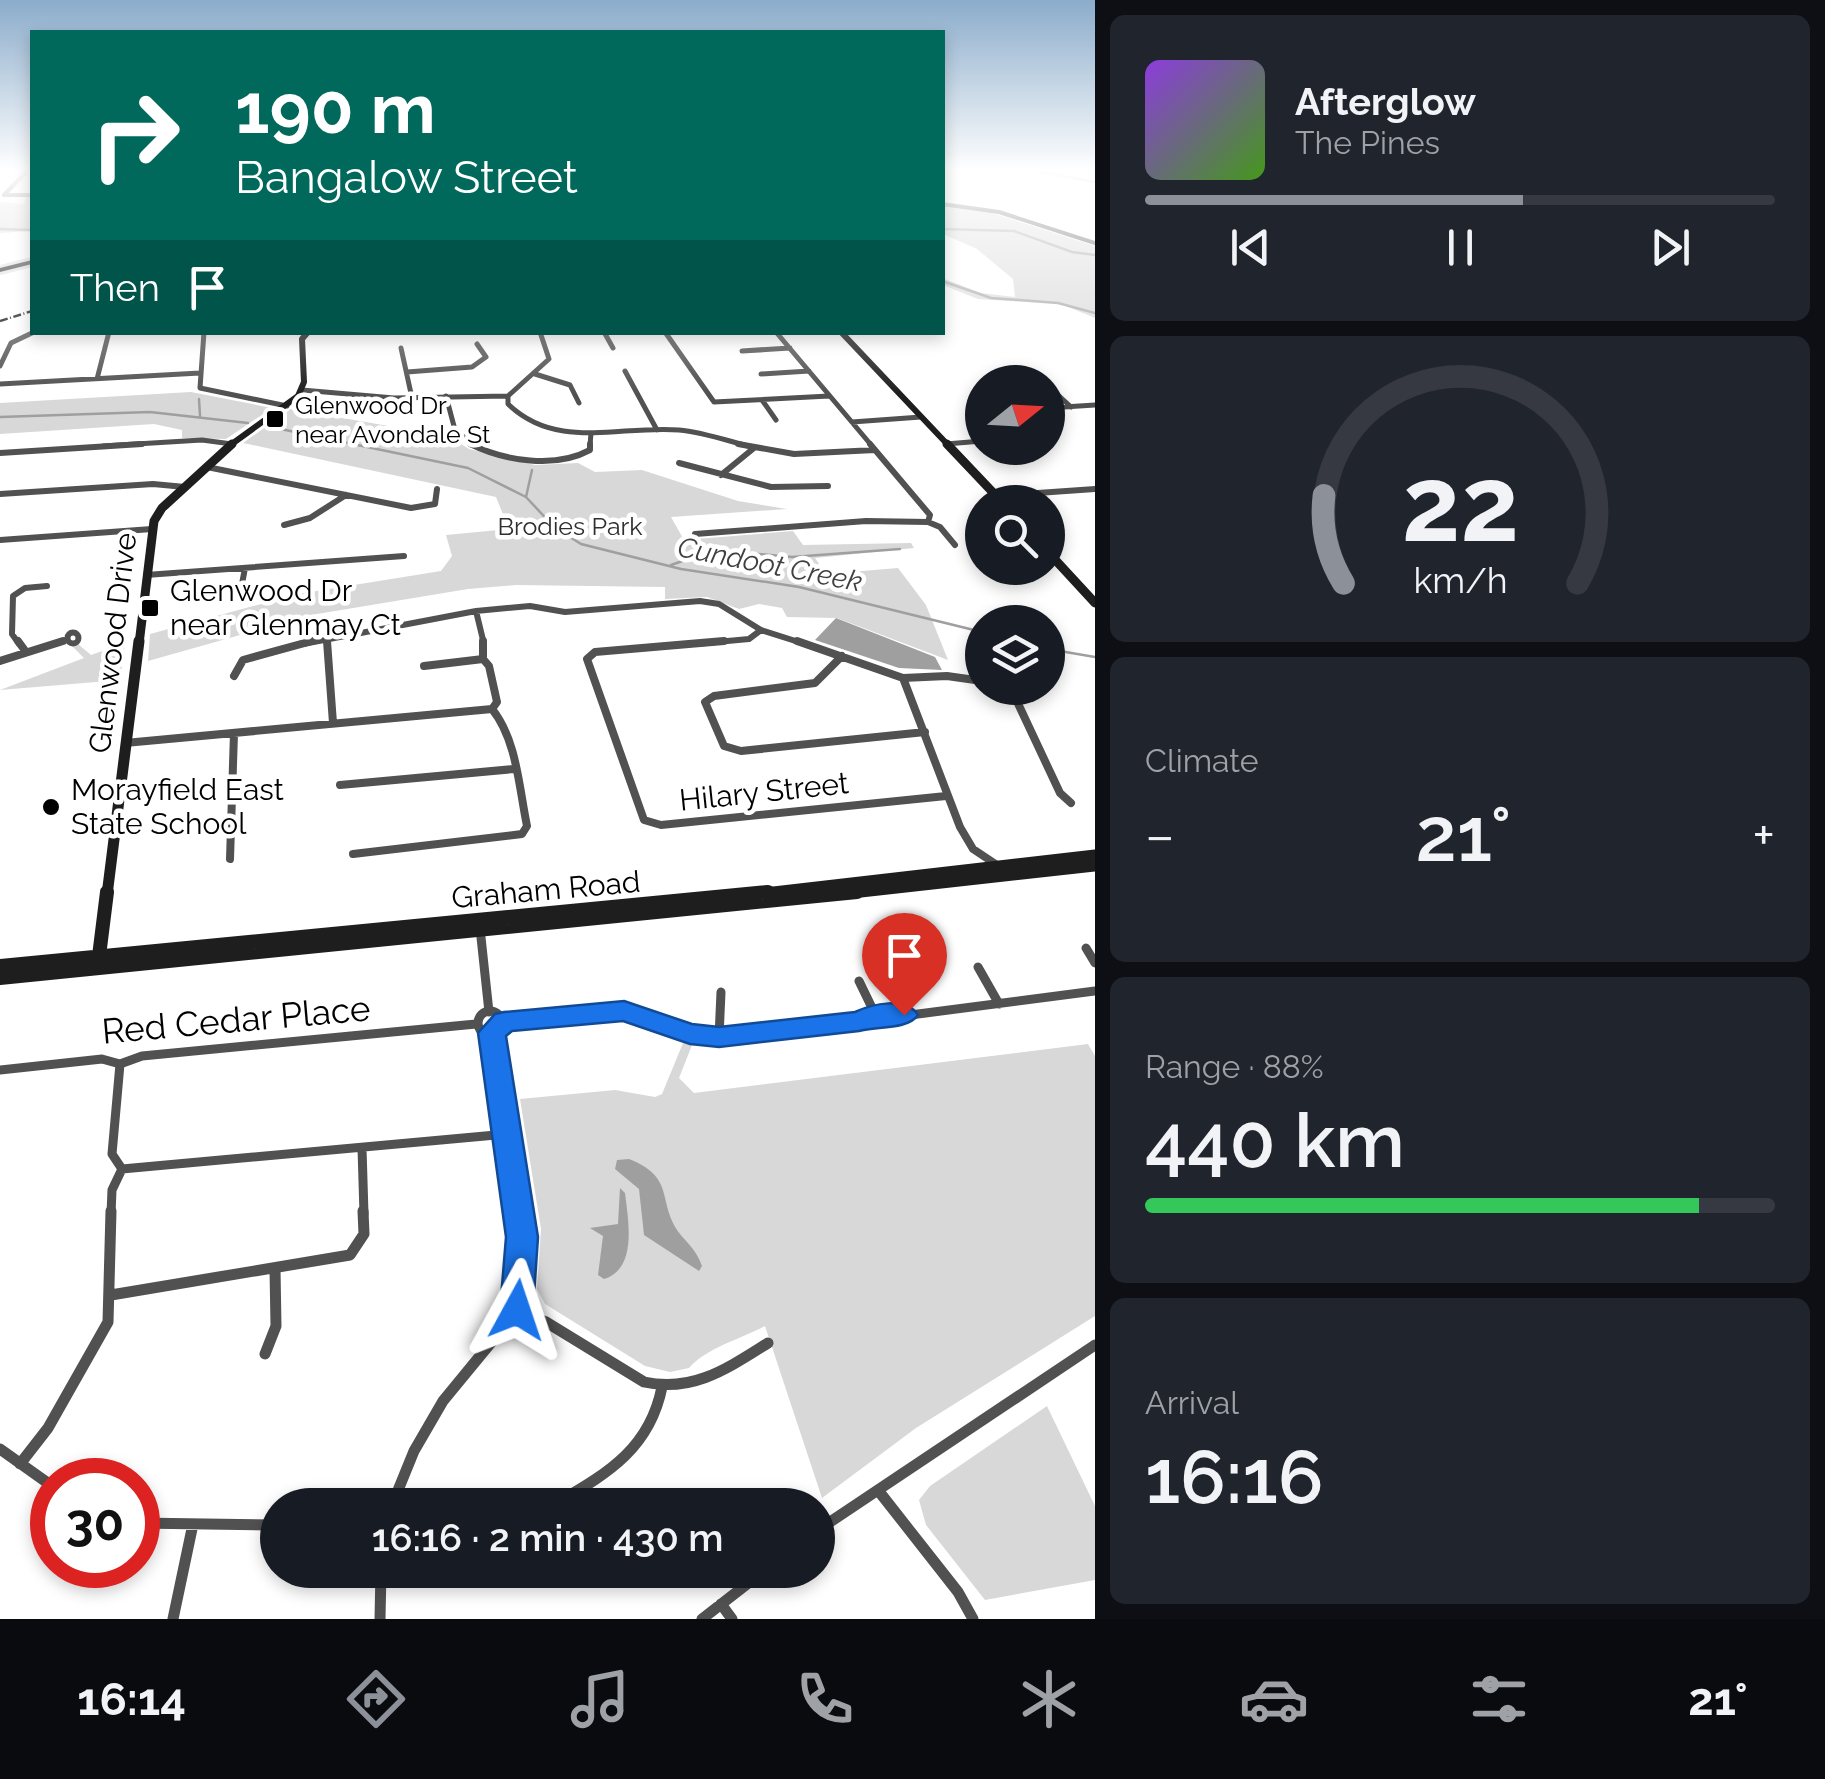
<!DOCTYPE html>
<html lang="en">
<head>
<meta charset="utf-8">
<style>
  :root { --surface:#171b24; --page:#20242c; --text:#f1f3f6; --muted:#9ea1a6; --line:#363941; --accent:#8c9099 }
  body { margin:0; font-family:Raleway,sans-serif; background:var(--page); color:var(--text); height:100vh; display:flex; flex-direction:column; font-size:38px; white-space:nowrap }
  * { box-sizing:border-box; margin:0 }
  p { font-size:32px; color:var(--muted) }
  .icon { flex:none; width:55px; height:55px; fill:none; stroke:currentColor; stroke-width:2; stroke-linecap:round; stroke-linejoin:round }
  .map { position:relative; flex:1; overflow:hidden }
  .sheet { display:flex; flex-direction:column; gap:15px; padding:15px; background:#0d0f14; width:730px }
  .sheet>* { flex:none }
  .banner { position:absolute; left:30px; top:30px; width:915px; height:305px; border-radius:0px; box-shadow:0 5px 15px #0003; background:#00695c; color:#fff; overflow:hidden }
  .needle { width:65px; rotate:72deg }
  .controls { position:absolute; left:965px; top:365px; display:grid; gap:20px }
  .controls a { display:grid; place-items:center; width:100px; height:100px; border-radius:50%; background:var(--surface); box-shadow:0 5px 15px #0003; font-size:50px }
  .speed { position:absolute; left:30px; top:1458px; display:flex; gap:20px; font-size:50px; font-weight:700; text-align:center }
  .speed>* { display:grid; place-content:center; width:130px; height:130px; border-radius:50%; background:var(--surface); box-shadow:0 5px 15px #0003; line-height:1 }
  .speed .limit { border:15px solid #d22; background:#fff; color:#111 }
  .pin { position:absolute; display:grid; place-items:center; width:85px; height:85px; color:#fff; margin:-102px -42px; border-radius:50% 50% 50% 0; rotate:-45deg; box-shadow:0 0 10px #0007 }
  .pin .icon { rotate:45deg }
  .me { position:absolute; width:110px; margin:-55px; rotate:5deg; stroke-linejoin:round; filter:drop-shadow(0 0 8px #0008) }
  .turn { display:flex; align-items:center; gap:35px; height:210px; padding:0 40px; font-size:45px }
  .turn .icon { width:130px; height:130px; stroke-width:2.5 }
  .turn b { display:block; font-size:70px; line-height:85px }
  .then { display:flex; align-items:center; height:95px; padding:0 40px; background:#0003; gap:20px; font-size:38px }
  .big { font-size:75px; font-weight:600; line-height:1.1 }
  .sheet .card { flex:1; display:flex; flex-direction:column; justify-content:center; gap:15px; min-width:0; padding:0 35px; border-radius:15px; background:var(--page) }
  .sheet .dial { align-items:center; gap:0 }
  .dial svg { height:260px; overflow:visible; fill:none; stroke:var(--line); stroke-width:7; stroke-linecap:round; text-anchor:middle }
  .dial text { fill:var(--text); stroke:none }
  .song { display:flex; align-items:center; gap:30px }
  .cover { width:120px; height:120px; border-radius:15px; background:linear-gradient(135deg,hsl(270 70% 55%),hsl(100 70% 35%)) }
  .played { height:10px; border-radius:5px; background:linear-gradient(90deg,var(--accent) 60%,var(--line) 60%) }
  .keys { display:flex; justify-content:space-around; direction:ltr }
  .heat { display:flex; justify-content:space-between; align-items:center; font-size:55px; direction:ltr }
  .charge { height:15px; border-radius:8px; background:linear-gradient(90deg,#34c759 88%,var(--line) 0) }
  .trip { position:absolute; left:260px; top:1488px; width:575px; height:100px; border-radius:50px; background:var(--surface); box-shadow:0 5px 15px #0003; font-weight:600; line-height:100px; text-align:center }
  .menu { display:flex; height:160px; justify-content:space-around; align-items:center; background:#090b0e; color:var(--muted) }
  .menu .icon { width:70px; height:70px }
  .menu .on { color:var(--accent) }
  .menu b { font-size:45px; color:var(--text) }
  main { display:flex; flex:1; min-height:0 }
  .map>svg:first-child { display:block }
</style>
</head>
<body>
<main>
<div class="map">
<svg width="1095" height="1619" viewBox="0 0 1095 1619">
  <rect width="100%" height="100%" fill="#fff"/>
  <path fill="#d8d8d8" d="M27,196H32V231L0,233V202L24,204Z
    M943,205L989,212L1095,246V318L1061,304L978,299L943,285L942,278L981,293L1015,297L1013,279L977,249L943,234Z
    M191,392L272,408L226,439L182,438V430L154,424L0,434V403Z
    M291,409L423,432L425,441L453,439L469,449L535,465L578,463L595,472L642,470L738,501L787,509L671,517L684,540L793,531L803,545L911,543L914,548L815,558L826,574L898,568L926,605L948,660L837,618L787,617L782,608L759,604L739,609L707,597L665,599V587L516,585L468,589L311,615L148,661L150,634L298,594L441,571L452,556L446,535L509,529L496,497L243,443Z
    M125,643L120,680L0,690L84,658L72,646L78,644L91,655Z
    M683,1043L692,1045L679,1078L694,1093L1088,1044L1095,1056V1316L916,1428L822,1498L765,1326C739,1340 708,1347 689,1368L670,1372L645,1366L545,1304L537,1289L541,1229L520,1099L615,1090L655,1097L662,1094Z
    M1047,1406L1095,1506V1580L985,1600L926,1525L919,1500L930,1486Z"/>
  <path fill="#9f9f9f" d="M836,618L935,657L942,670L899,668L815,640Z
    M629,1159C677,1178 656,1202 680,1234C690,1246 696,1250 702,1266L699,1271L644,1235L639,1189L615,1169L617,1160Z
    M620,1188L625,1193C628,1219 638,1269 604,1279L598,1275L603,1236L590,1228L618,1224Z"/>
  <g fill="none" stroke-linecap="round" stroke-linejoin="round">
    <path stroke="#9f9f9f" stroke-width="2.5" d="M1020,168L1095,182
      M0,229L32,230
      M942,229L1014,231L1072,252L1095,255
      M942,281L991,298L1058,303L1095,313
      M199,399L200,416
      M0,417L150,412L248,423
      M271,427L468,468L526,497L554,527L581,544L681,569L799,587L982,632
      M526,497L532,470
      M671,565L714,550L792,557L900,549
      M1048,649L1095,657"/>
    <defs>
      <path id="primary" d="M32,260V264L0,272V268Z"/>
    </defs>
    <use href="#primary" stroke="#dbdbdb" stroke-width="6"/>
    <path stroke="#515151" stroke-width="4" d="M4,195L28,170
      M7,195H32
      M942,204L999,212L1095,243"/>
    <path stroke="#515151" stroke-width="5" d="M204,332L200,388L287,406
      M540,332L549,359L508,396V404C557,451 619,425 679,430C702,432 725,440 748,446
      M604,332L613,348
      M665,332L714,402L829,396
      M776,332L872,446
      M401,348L412,398
      M742,351L790,348
      M0,366L11,343L34,332
      M625,371L657,430
      M407,372L472,367L486,357L477,344
      M535,374L570,385L579,403
      M761,374L809,371
      M97,379L109,332
      M0,384L200,373
      M302,390L394,398L508,396
      M1058,395L1071,407
      M446,396L455,430L475,446
      M762,400L776,420
      M1048,408L1095,405
      M975,413L982,414
      M852,422L921,417
      M946,444L982,441
      M103,446L202,440L232,444
      M590,446L591,433"/>
    <path stroke="#515151" stroke-width="6" d="M470,444C505,461 555,469 590,450V444
      M738,444L794,454L875,450
      M870,444L930,515L928,522L940,527L955,545
      M0,453L142,444
      M679,463L771,487L828,486
      M207,467L411,508L435,504L437,489
      M721,475L754,448
      M0,494L153,484L185,487
      M996,496L1095,489
      M284,525L310,518L346,495
      M695,534L866,521L928,522
      M0,540L152,529
      M146,575L404,556
      M242,584L245,568
      M476,611L484,644
      M67.5 638a5.5 5.5 0 1 1 11 0a5.5 5.5 0 1 1-11 0Z
      M327,636L328,644
      M19,644L12,634L13,596L25,588L47,586
      M55,644L66,640
      M303,644L476,611L530,606L565,612L700,601L719,604L761,630L805,644
      M695,644L749,639L761,630"/>
    <path stroke="#515151" stroke-width="8" d="M18,641L26,652
      M327,641L333,723
      M483,641V659L489,666L497,702L492,709
      M724,641L595,652L587,659L644,820L661,825L946,796
      M797,641L903,678L960,827L973,849L997,865
      M842,656L815,683L714,696L705,702L724,746L741,751L925,732
      M0,661L63,641
      M424,666L483,659
      M234,676L243,660L312,641
      M903,678L947,676L982,681
      M1004,688L1014,695L1060,793L1071,803
      M125,743L492,709
      M340,785L514,769
      M353,854L522,834L527,826C519,788 517,740 492,709
      M230,859L234,733"/>
    <path stroke="#515151" stroke-width="9" d="M480,928L489,1012
      M1086,948L1095,963
      M978,967L999,1004
      M859,981L875,1014
      M478 1023a12 12 0 1 1 24 0a12 12 0 1 1-24 0Z
      M505,1021L624,1011L691,1034L719,1037L859,1021L875,1014L895,1017L1095,991
      M492,1033L519,1214
      M719,1037L721,992
      M0,1070L102,1059L120,1064L142,1056L476,1024
      M362,1148L364,1214
      M122,1169L507,1134
      M111,1214L112,1190L122,1169L112,1154L120,1064"/>
    <path stroke="#515151" stroke-width="11" d="M111,1295L350,1255L364,1234L363,1211
      M517,1311L546,1322L644,1382C693,1393 728,1368 768,1343
      M265,1354L276,1326L275,1269
      M0,1449L52,1486
      M20,1464L48,1428L108,1322L111,1211
      M881,1494L958,1592L973,1619
      M560,1501C610,1472 650,1447 662,1387
      M392,1505L414,1451L443,1401L517,1311L522,1237L518,1211
      M138,1523L278,1525
      M818,1530L1095,1345
      M721,1604L732,1619
      M173,1619L193,1524
      M380,1619L381,1570
      M702,1619L765,1570"/>
    <path stroke="#1e1e1e" stroke-width="6" d="M841,332L949,446
      M229,446L298,396L304,382L302,339L308,332"/>
    <path stroke="#1e1e1e" stroke-width="9" d="M947,444L1002,502
      M1048,552L1095,603
      M139,644L154,521L162,508L232,444"/>
    <path stroke="#1e1e1e" stroke-width="11" d="M107,895L139,641
      M746,895L1095,855
      M834,895L1095,866"/>
    <path stroke="#1e1e1e" stroke-width="14" d="M98,964L107,892
      M0,966L768,892
      M0,978L857,892"/>
    <use href="#primary" fill="#000" fill-rule="evenodd"/>
    <path stroke="#000" stroke-width="2.5" stroke-dasharray="8 2.5 1 2.5" stroke-linecap="butt" d="M0,321L32,311"/>
  </g>
  <linearGradient id="sky" x2="0" y2="1"><stop stop-color="#8baccb"/><stop offset="0.43" stop-color="#fff"/><stop offset="1" stop-color="#fff" stop-opacity="0"/></linearGradient>
  <rect width="1095" height="395" fill="url(#sky)"/>
  <path fill="#1a73e8" stroke="#114b97" stroke-width="2.5" d="M624,1001L692,1024L719,1027L855,1012C872,1004 906,996 918,1015C908,1030 876,1026 859,1031L719,1047L690,1044L623,1021L512,1031L506,1036L538,1237L533,1310L528,1321L517,1325L505,1321L500,1310L506,1237L478,1033L495,1014L504,1012Z"/>
  <g fill="#000" stroke="#fff" stroke-width="4">
    <rect x="265" y="409" width="20" height="20" rx="5"/>
    <rect x="140" y="598" width="20" height="20" rx="5"/>
    <circle cx="51" cy="807" r="10"/>
  </g>
  <g text-anchor="middle" stroke-width="9" stroke-linejoin="round" paint-order="stroke">
    <g font-size="25" fill="#000" stroke="#fff" text-anchor="start">
      <text x="295" y="414">Glenwood Dr<tspan x="295" dy="29">near Avondale St</tspan></text>
    </g>
    <g font-size="25" fill="#2f2f2f" stroke="#fff">
      <text x="570" y="535">Brodies Park</text>
    </g>
    <g font-size="28" font-style="italic" fill="#404040" stroke="#fff">
      <text transform="translate(770 564) rotate(11)" y="10">Cundoot Creek</text>
    </g>
    <g font-size="30" fill="#000" stroke="#fff" text-anchor="start">
      <text x="170" y="601">Glenwood Dr<tspan x="170" dy="34">near Glenmay Ct</tspan></text>
      <text x="71" y="800">Morayfield East<tspan x="71" dy="34">State School</tspan></text>
    </g>
    <g font-size="30" fill="#000" stroke="#fff">
      <text transform="translate(113 643) rotate(-83)" y="10">Glenwood Drive</text>
      <text transform="translate(764 792) rotate(-6)" y="10">Hilary Street</text>
      <text transform="translate(546 890) rotate(-5)" y="10">Graham Road</text>
    </g>
    <g font-size="35" fill="#000" stroke="#fff">
      <text transform="translate(236 1020) rotate(-5)" y="12">Red Cedar Place</text>
    </g>
  </g>
</svg>
<div class="controls">
<a><svg class="needle" viewBox="-14 -14 28 28"><path d="M0-13l5 13h-10z" fill="#e53935"/><path d="M0 13l5-13h-10z" fill="#9ea1a6"/></svg></a>
<a><svg class="icon" aria-label="search" viewBox="0 0 24 24"><circle cx="10" cy="10" r="6"/><path d="M15 15l6 6"/></svg></a>
<a><svg class="icon" aria-label="layers" viewBox="0 0 24 24"><path d="M12 4l9 5-9 5-9-5zM3 14l9 5 9-5"/></svg></a>
</div>
<div class="speed"><div class="limit">30</div></div>
<div class="pin" style="left:904px;top:1015px;background:#d93025"><svg class="icon" aria-label="arrive" viewBox="0 0 24 24"><path d="M6 21V4h12l-3 4 3 4H6"/></svg></div>
<svg class="me" style="left:517px;top:1310px" viewBox="-20 -20 40 40"><path d="M0-17L14 15 0 8-14 15z" fill="#1a73e8" stroke="#fff" stroke-width="4"/></svg>
<div class="trip">16:16 · 2 min · 430 m</div>
<div class="banner">
<div class="turn"><svg class="icon" aria-label="right" viewBox="0 0 24 24"><path d="M7 20v-9h11M14 6l5 5-5 5"/></svg><div><b>190 m</b>Bangalow Street</div></div>
<div class="then">Then<svg class="icon" aria-label="arrive" viewBox="0 0 24 24"><path d="M6 21V4h12l-3 4 3 4H6"/></svg></div>
</div>
</div>
<section class="sheet">
<div class="card">
<div class="song"><i class="cover"></i><div><b>Afterglow</b><p>The Pines</p></div></div>
<div class="played"></div>
<div class="keys"><svg class="icon" aria-label="previous" viewBox="0 0 24 24"><path d="M18 5L8 12l10 7zM5 5v14"/></svg><svg class="icon" aria-label="pause" viewBox="0 0 24 24"><path d="M8 5v14M16 5v14"/></svg><svg class="icon" aria-label="next" viewBox="0 0 24 24"><path d="M6 5l10 7-10 7zM19 5v14"/></svg></div>
</div>
<div class="card dial"><svg viewBox="0 0 100 80">
<path d="M14 69A42 42 0 1 1 86 69"/>
<path d="M14 69A42 42 0 0 1 8 42" stroke="#8c9099"/>
<text x="50" y="56" font-size="32" font-weight="700">22</text>
<text x="50" y="72" font-size="11">km/h</text>
</svg></div>
<div class="card"><p>Climate</p>
<div class="heat"><a>−</a><b class="big">21°</b><a>+</a></div>
</div>
<div class="card"><p>Range · 88%</p><b class="big">440 km</b><div class="charge"></div></div>
<div class="card"><p>Arrival</p><b class="big">16:16</b></div>
</section>
</main>
<nav class="menu">
<b>16:14</b>
<svg class="icon on" aria-label="directions" viewBox="0 0 24 24"><path d="M12 3l9 9-9 9-9-9zM9 14v-3h6M13 9l2 2-2 2"/></svg>
<svg class="icon" aria-label="music" viewBox="0 0 24 24"><path d="M9 18V5l10-2v13"/><circle cx="6" cy="18" r="3"/><circle cx="16" cy="16" r="3"/></svg>
<svg class="icon" aria-label="phone" viewBox="0 0 24 24"><path d="M5 4h4l2 5-3 2q2 4 5 5l2-3 5 2v4C11 20 4 13 5 4z"/></svg>
<svg class="icon" aria-label="climate" viewBox="0 0 24 24"><path d="M12 3v18M4 7l16 10M4 17L20 7"/></svg>
<svg class="icon" aria-label="car" viewBox="0 0 24 24"><path d="M5 17H2v-5l4-1 3-4h7l3 4 3 1v5h-3M9 17h6M6 11h13"/><circle cx="7" cy="17" r="2"/><circle cx="17" cy="17" r="2"/></svg>
<svg class="icon" aria-label="filters" viewBox="0 0 24 24"><path d="M4 7h16M4 17h16"/><circle cx="9" cy="7" r="2"/><circle cx="15" cy="17" r="2"/></svg>
<b>21°</b>
</nav>
</body>
</html>
